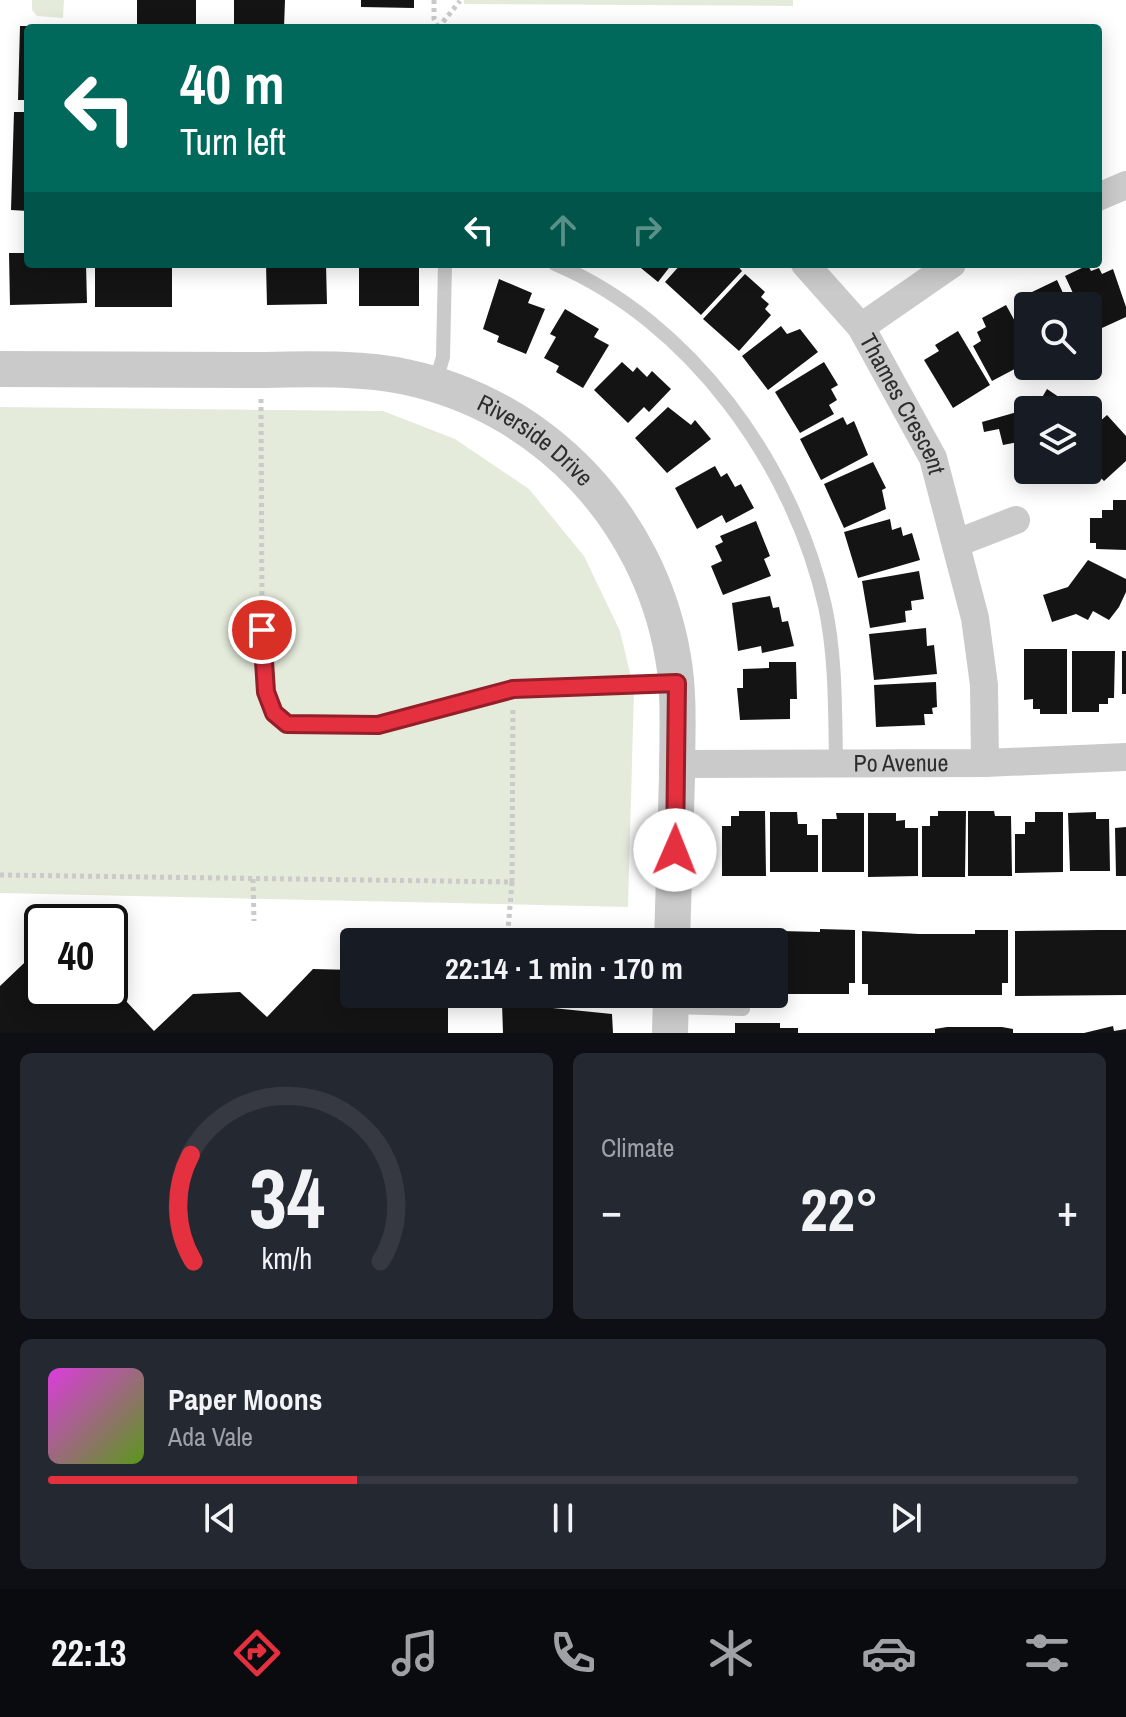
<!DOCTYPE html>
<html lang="en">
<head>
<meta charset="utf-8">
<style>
  :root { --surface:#171b24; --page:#242831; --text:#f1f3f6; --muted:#9ea1a6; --line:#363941; --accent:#e4303f }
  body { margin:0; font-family:"Archivo Narrow",sans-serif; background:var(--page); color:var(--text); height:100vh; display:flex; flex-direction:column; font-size:30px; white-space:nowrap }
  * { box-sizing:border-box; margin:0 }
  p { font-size:26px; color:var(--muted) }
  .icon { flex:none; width:44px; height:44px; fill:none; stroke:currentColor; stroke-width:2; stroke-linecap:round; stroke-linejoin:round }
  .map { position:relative; height:1033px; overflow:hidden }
  .details { display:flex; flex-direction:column; gap:20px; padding:20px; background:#0d0f14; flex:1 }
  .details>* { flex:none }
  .top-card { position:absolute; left:24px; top:24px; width:1078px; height:244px; border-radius:8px; box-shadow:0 4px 20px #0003; background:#00695c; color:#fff; overflow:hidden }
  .tools { position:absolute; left:1014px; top:292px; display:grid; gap:16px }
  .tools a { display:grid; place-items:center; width:88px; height:88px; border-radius:8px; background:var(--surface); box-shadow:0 4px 20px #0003; font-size:40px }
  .speed { position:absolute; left:24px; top:904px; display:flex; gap:16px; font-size:40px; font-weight:700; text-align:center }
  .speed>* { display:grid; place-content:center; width:104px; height:104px; border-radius:50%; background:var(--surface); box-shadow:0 4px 20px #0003; line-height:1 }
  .speed .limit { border:4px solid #111; border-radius:12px; background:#fff; color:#111 }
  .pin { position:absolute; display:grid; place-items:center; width:68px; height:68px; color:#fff; margin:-34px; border:4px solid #fff; border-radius:50%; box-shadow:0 2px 8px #0007 }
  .me { position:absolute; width:88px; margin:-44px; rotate:1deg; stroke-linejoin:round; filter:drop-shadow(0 0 6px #0008) }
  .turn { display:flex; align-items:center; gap:28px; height:168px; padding:0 24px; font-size:36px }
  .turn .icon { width:104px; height:104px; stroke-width:2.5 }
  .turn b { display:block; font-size:56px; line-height:68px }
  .lanes { display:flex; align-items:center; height:76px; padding:0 24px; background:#0003; justify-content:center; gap:40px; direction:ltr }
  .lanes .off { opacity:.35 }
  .big { font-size:60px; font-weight:700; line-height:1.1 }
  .details .card { flex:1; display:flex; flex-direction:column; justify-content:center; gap:12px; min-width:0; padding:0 28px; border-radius:12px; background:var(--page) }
  .details .dial { align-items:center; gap:0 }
  .dial svg { height:208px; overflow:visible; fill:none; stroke:var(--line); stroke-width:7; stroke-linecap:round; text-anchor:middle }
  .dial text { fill:var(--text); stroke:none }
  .song { display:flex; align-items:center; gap:24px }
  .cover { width:96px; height:96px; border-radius:12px; background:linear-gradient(135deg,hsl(300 70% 55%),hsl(90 70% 35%)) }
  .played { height:8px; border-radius:4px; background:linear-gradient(90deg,var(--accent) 30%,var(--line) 30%) }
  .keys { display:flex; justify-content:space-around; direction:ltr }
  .heat { display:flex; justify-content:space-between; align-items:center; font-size:44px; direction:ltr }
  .details .tiles { flex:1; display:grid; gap:20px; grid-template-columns:1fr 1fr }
  .card:last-child { grid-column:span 2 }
  .trip { position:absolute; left:340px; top:928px; width:448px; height:80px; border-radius:8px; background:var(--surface); box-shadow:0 4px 20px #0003; font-weight:700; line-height:80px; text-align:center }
  .menu { display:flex; height:128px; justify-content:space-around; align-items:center; background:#090b0e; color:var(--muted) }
  .menu .icon { width:56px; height:56px }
  .menu .current { color:var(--accent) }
  .menu b { font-size:36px; color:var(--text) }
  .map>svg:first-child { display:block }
</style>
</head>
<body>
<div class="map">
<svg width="1126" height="1033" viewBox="0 0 1126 1033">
  <rect width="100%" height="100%" fill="#fff"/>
  <path fill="#e4ebdb" d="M32,0H64L63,18L37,16L32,10Z
    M464,0H793V6L464,4Z
    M0,407L383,411L455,439L529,489L584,556L620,631L634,690L628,907L0,893Z"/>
  <path fill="#141414" d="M137,0H196V28H137Z
    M234,0H285L284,28L234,26Z
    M361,0H414V8L361,7Z
    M20,26H28V100H18Z
    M14,112H28V211L11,210Z
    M9,253H28V264H86L87,303L10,305Z
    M95,264H172V307H95Z
    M266,264H326L327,304L267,305Z
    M359,264H419V306H359Z
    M636,264H672L658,282Z
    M681,264H736L742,271L701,315L665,282Z
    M1088,265L1091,271L1099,268L1102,274L1113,269L1126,307V317L1091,333L1088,306H1079L1065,276Z
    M745,274L765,292L761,297L769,304L765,309L771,315L739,351L703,319Z
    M499,279L532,293L528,303L545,309L526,354L497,342L499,336L483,329Z
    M1057,280L1069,306H1028L1035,300L1032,292Z
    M1006,305L1028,345V362L992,381L973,346L981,341L977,332L986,327L982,318Z
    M565,309L599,329L594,337L609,345L583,388L556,372L559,366L544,358L556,337L550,334Z
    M781,326L787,334L800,329L818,352L768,390L742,356Z
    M958,331L990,385L953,408L924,360L939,351L935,345Z
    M622,362L633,372L637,367L647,377L652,371L671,389L649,412L644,407L628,423L594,390Z
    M824,362L838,385L831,389L837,400L829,405L834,414L800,433L775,392Z
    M1047,389L1078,410H1028V440L1003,445L999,429L984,432L982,422L1021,411L1029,400L1037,406Z
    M668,407L691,425L695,420L711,439L667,473L635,438Z
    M1107,415L1126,436V461L1104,481L1096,473L1091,479L1086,474L1079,480L1070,470H1088V432Z
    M843,417L847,425L854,421L868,455L821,480L800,439Z
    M873,462L886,488L882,490L886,509L844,528L824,484Z
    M715,466L721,477L727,473L735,487L741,484L754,508L726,523L722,515L697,529L675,488Z
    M1113,500H1126V550L1096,549V543H1090V518H1102V510H1113Z
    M890,519L892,530L901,527L903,536L912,533L920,560L858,578L844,532Z
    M756,521L770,556L764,559L771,576L723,595L711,566L722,561L715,546L723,542L720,536Z
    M1088,560L1126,579V592L1119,607L1109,620L1093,611L1088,620L1076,614L1052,622L1043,595L1068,587Z
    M919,571L924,599L911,601L912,610L905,611L906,622L870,628L862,581Z
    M770,596L773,608L779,607L782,622L788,621L794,646L762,653L761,646L738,651L732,603Z
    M926,628L927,646L934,645L937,674L874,680L869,634Z
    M1024,649H1067V714H1040V709H1033V699L1024,700Z
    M1072,651H1115L1114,698H1108V704H1099V712H1072Z
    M1122,651H1126V694H1122Z
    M769,662H796L797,699H790V719L740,720L737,688H743V669L769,668Z
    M936,682L937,707L932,708L933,714H924L925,725L876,727L874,685Z
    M739,811H765L766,876H722V826H731V816H739Z
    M938,811H966L965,877H922V826H930V816H938Z
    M968,811H994L995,816H1011L1012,876H968Z
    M770,812H797L798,824H807V835H818V872H770Z
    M1035,812H1063V872L1015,873V834H1025V822H1035Z
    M1096,812V819H1109L1110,871H1070L1068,813Z
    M836,813H864V872H822V819H837Z
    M868,813H896V821L905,820V828H918V876L868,877Z
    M1126,827V876H1116L1115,828Z
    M820,929L855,930V983H849V994H774V942H737V930L820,932Z
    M975,930H1008V983H1002V995H868V984H862V931L919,934H975Z
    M1099,930H1126V995L1015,996V931Z
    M42,946V990H110V984L154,1031L193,994L240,992L267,1017L313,969L354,970V994H448V1033H0V986Z
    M502,1003L612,1014L613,1033H503Z
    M735,1023H780V1028H798V1033H735Z
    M1113,1026L1114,1031L1126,1029V1033H1084Z
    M947,1027H1002L1013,1029V1033H935V1029Z"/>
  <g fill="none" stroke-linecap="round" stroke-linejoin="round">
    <path stroke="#cacaca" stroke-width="5" stroke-dasharray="4 4" stroke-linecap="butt" d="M434,0V19L438,27
      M438,28L460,1
      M261,399L262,613
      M0,875L512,882L508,930
      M253,879L254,921
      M512,882L513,707"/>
    <path stroke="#cacaca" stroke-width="14" d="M555,264C690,321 793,464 825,606C836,657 835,711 836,763
      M435,384L443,357L445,264
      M262,630L266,692L274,713L287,724L378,725L513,689L676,683
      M672,1007L743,1009"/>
    <g stroke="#cacaca" stroke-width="28">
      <path d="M1098,197L1126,185"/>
      <path id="s1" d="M805,264L861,327L933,458L975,618L984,685L985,763"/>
      <path d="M861,327L952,264"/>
      <path d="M957,543L1016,520"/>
      <path id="s2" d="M677,764L985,763L1126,757"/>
    </g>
    <g stroke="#cacaca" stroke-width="36">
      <path id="s3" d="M0,369C81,369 162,370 243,370C297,370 353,366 406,377C544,406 649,518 673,657C680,697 677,738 677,778C675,833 674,887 672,942"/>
      <path d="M670,1033L671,994"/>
    </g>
  </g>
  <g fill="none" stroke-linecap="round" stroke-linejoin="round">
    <defs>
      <path id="route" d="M262,630L266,692L274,713L287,724L378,725L513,689L677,683L675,850"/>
    </defs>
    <use href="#route" stroke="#941f29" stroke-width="20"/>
    <use href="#route" stroke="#e4303f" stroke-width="14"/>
  </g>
  <g text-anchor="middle" stroke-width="8" stroke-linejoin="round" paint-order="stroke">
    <g font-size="24" fill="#2d2d2d" stroke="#fff">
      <text dy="8" stroke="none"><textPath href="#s1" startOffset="172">Thames Crescent</textPath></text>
      <text dy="8" stroke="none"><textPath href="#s3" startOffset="552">Riverside Drive</textPath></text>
      <text dy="8" stroke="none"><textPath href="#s2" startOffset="224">Po Avenue</textPath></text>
    </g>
  </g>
</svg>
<div class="tools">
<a><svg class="icon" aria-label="search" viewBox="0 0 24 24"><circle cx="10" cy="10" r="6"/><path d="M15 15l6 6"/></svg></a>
<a><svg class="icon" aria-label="layers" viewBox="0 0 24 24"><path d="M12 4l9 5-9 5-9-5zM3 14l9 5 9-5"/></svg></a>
</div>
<div class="speed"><div class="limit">40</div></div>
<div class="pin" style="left:262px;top:630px;background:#d93025"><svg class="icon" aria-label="arrive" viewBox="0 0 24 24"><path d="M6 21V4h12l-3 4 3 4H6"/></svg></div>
<svg class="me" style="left:675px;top:850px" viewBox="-20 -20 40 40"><circle r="19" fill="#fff"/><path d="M0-13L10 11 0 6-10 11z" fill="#e4303f"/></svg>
<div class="trip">22:14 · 1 min · 170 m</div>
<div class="top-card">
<div class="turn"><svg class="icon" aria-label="left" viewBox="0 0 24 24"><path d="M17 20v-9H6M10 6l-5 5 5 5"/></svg><div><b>40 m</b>Turn left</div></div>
<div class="lanes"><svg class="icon" aria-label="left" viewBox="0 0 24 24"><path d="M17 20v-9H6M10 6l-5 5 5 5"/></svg><svg class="icon off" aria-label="ahead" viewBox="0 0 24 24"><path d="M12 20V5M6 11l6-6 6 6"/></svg><svg class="icon off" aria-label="right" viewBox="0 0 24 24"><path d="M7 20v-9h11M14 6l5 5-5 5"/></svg></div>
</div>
</div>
<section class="details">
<div class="tiles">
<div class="card dial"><svg viewBox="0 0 100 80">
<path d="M14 69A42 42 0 1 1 86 69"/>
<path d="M14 69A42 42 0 0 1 13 28" stroke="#e4303f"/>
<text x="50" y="56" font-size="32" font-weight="700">34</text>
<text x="50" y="72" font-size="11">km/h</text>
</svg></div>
<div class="card"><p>Climate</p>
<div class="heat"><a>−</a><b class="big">22°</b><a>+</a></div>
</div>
<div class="card">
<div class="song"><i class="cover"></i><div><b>Paper Moons</b><p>Ada Vale</p></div></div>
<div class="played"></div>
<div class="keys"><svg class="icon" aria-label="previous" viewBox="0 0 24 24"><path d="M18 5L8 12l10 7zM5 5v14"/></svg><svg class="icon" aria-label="pause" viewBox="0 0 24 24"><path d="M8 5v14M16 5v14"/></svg><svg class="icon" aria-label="next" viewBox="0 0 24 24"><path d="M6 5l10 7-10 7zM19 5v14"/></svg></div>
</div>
</div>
</section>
<nav class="menu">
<b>22:13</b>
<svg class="icon current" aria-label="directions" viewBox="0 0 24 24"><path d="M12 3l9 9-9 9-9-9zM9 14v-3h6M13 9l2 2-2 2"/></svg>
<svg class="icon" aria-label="music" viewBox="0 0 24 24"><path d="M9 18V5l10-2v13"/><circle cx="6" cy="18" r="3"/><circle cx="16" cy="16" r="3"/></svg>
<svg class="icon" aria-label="phone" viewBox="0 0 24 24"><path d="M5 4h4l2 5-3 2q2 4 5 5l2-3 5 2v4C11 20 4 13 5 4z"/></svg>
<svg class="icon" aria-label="climate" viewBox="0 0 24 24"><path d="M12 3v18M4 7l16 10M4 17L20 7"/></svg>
<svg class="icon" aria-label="car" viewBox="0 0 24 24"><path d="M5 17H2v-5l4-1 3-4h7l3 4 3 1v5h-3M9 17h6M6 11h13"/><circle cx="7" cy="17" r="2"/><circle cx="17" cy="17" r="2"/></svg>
<svg class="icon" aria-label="filters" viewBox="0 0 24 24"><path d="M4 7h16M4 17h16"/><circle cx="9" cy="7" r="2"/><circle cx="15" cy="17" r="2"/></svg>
</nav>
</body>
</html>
